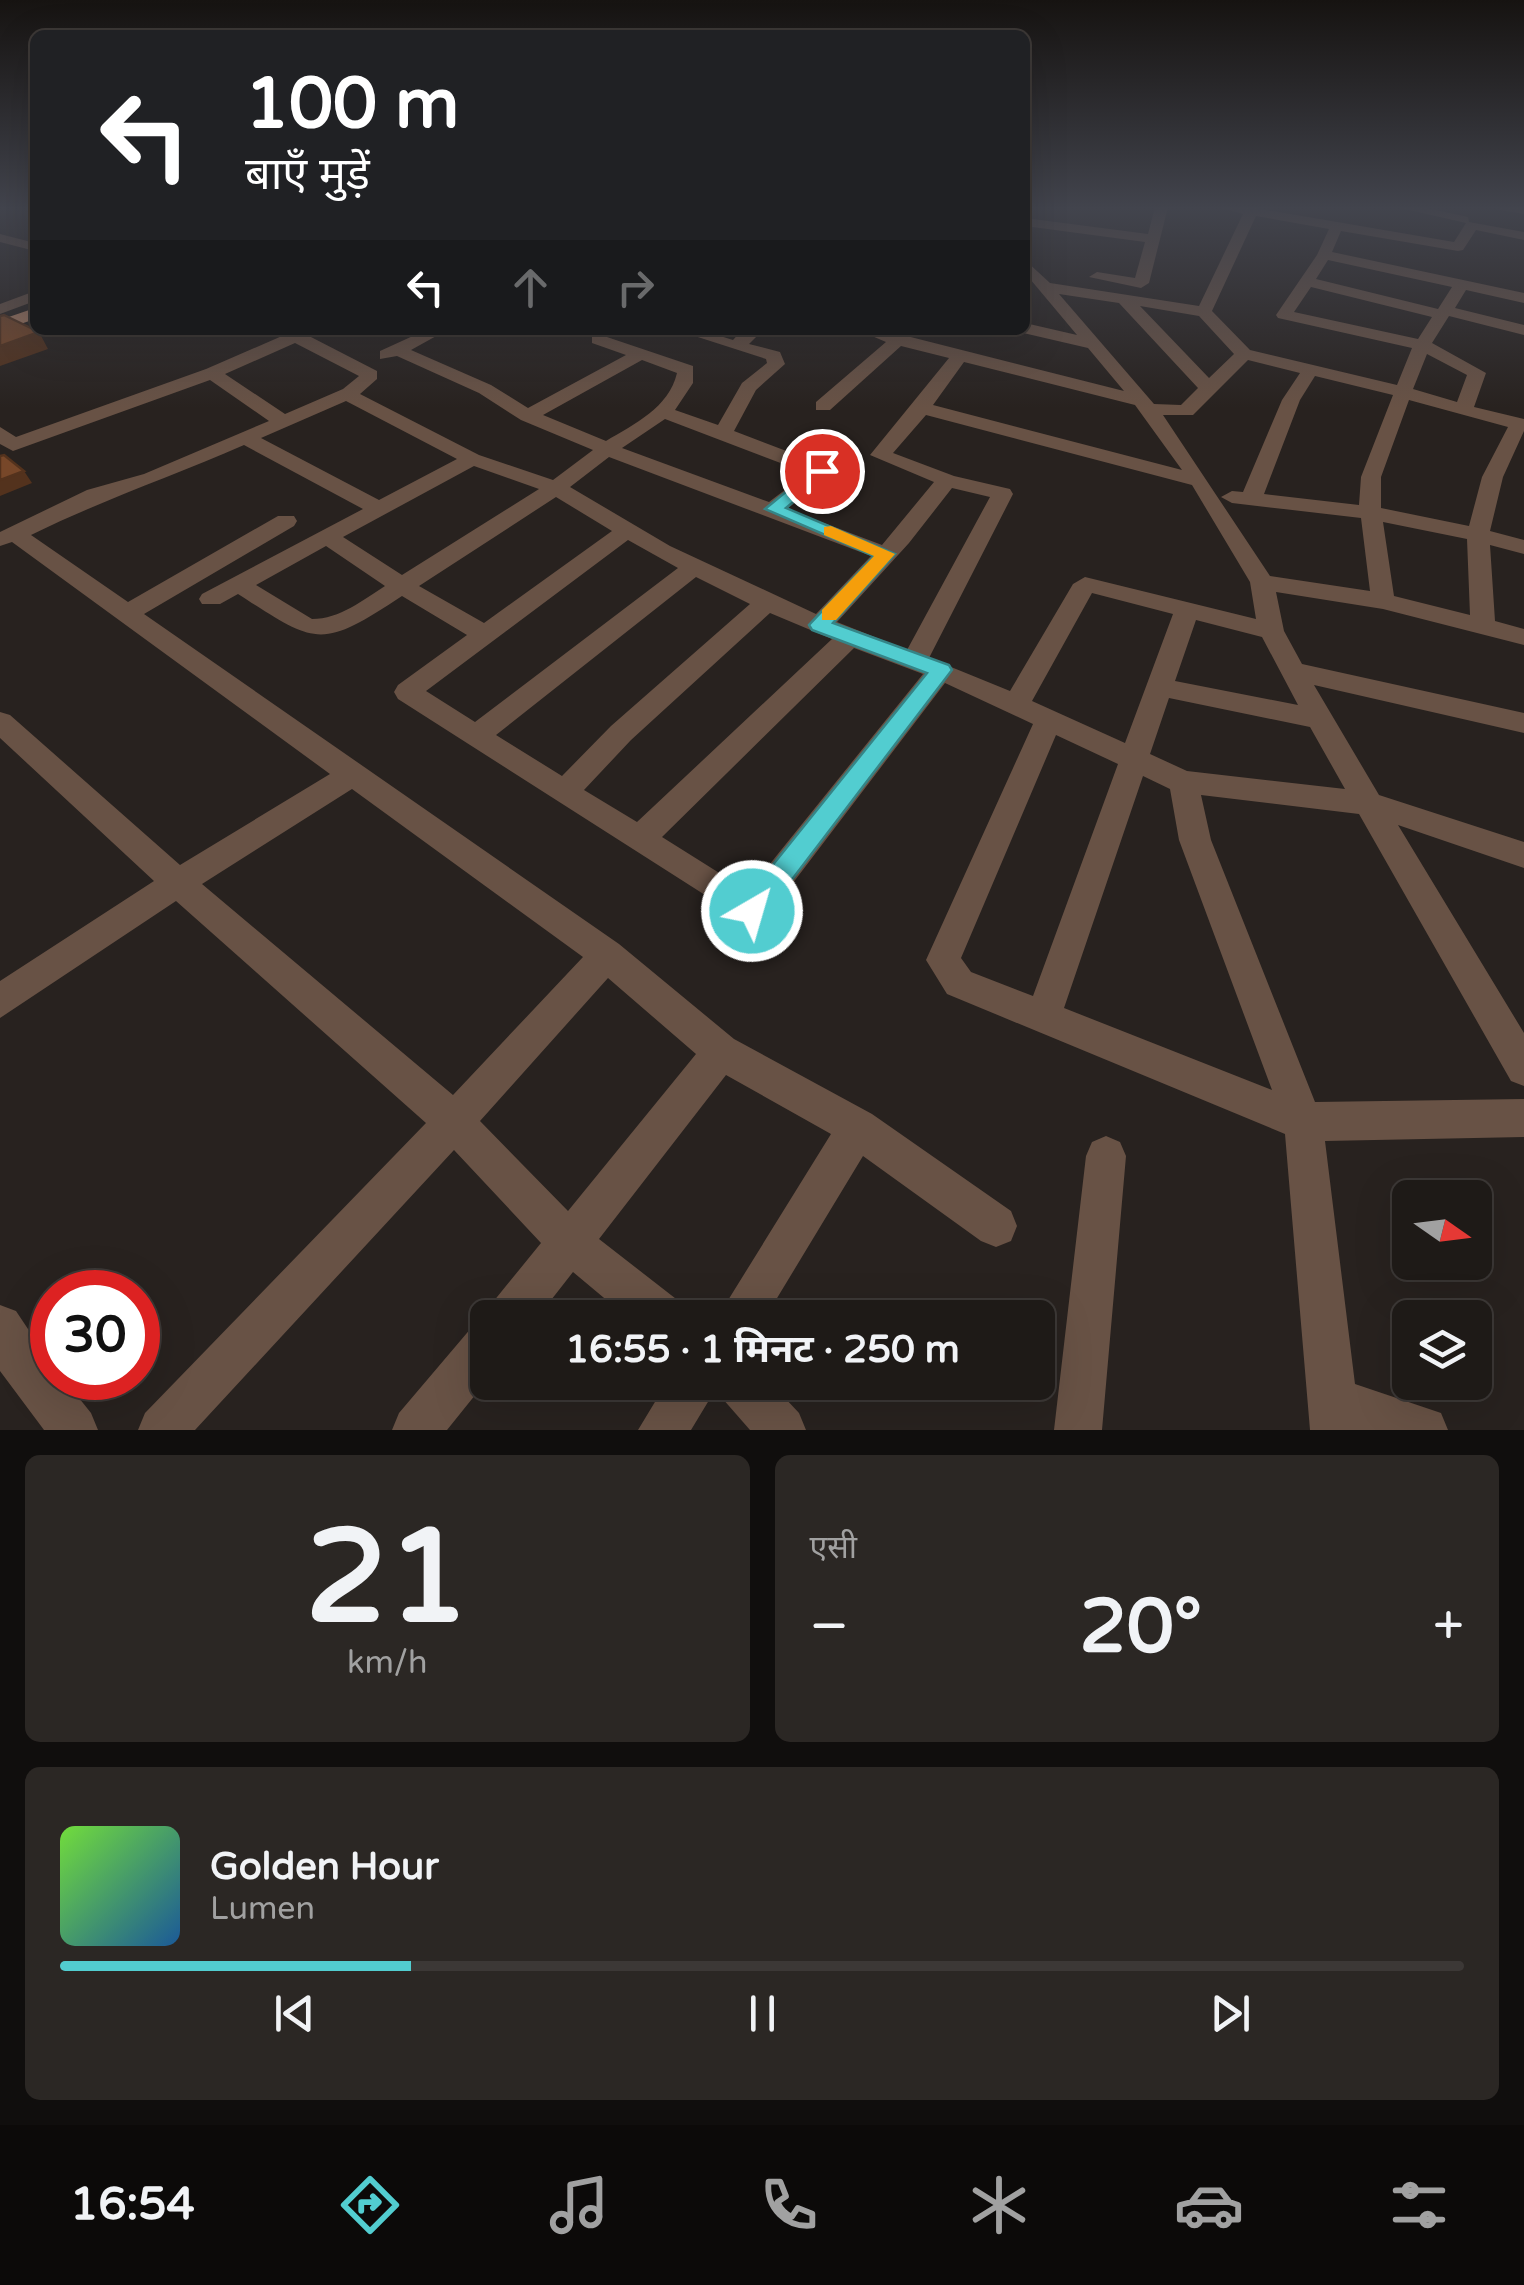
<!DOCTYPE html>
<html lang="hi">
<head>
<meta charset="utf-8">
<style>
  :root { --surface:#1e1a17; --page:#2b2724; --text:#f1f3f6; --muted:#a1a1a1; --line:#3c3836; --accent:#52cdd0 }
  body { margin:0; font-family:"Varela Round","Noto Sans Devanagari",sans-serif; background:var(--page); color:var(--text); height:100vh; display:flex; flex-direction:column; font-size:38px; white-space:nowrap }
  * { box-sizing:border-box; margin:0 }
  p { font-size:32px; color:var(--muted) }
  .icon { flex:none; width:55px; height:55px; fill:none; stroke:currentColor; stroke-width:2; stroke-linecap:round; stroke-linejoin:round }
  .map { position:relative; height:1430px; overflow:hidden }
  .sheet { display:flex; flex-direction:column; gap:25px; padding:25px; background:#100e0d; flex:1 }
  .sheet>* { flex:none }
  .guide { position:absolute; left:30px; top:30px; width:1000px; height:305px; border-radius:15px; box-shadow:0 10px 40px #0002,0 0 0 2px var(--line); background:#202124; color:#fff; overflow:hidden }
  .needle { width:65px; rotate:104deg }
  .tools { position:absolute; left:1392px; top:1180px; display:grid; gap:20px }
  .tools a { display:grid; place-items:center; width:100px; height:100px; border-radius:15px; background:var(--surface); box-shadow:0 10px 40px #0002,0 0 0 2px var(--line); font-size:50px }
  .speed { position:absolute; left:30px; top:1270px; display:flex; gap:20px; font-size:50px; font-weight:700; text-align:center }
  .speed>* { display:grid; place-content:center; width:130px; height:130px; border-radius:50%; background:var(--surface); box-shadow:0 10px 40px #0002,0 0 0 2px var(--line); line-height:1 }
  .speed .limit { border:15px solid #d22; background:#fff; color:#111 }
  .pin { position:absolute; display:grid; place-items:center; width:85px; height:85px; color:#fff; margin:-42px; border:5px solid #fff; border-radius:50%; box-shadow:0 2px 10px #0007 }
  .me { position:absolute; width:110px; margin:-55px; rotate:38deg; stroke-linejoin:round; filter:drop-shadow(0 0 8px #0008) }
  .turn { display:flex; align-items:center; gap:35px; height:210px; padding:0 50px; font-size:45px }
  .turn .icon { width:130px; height:130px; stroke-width:2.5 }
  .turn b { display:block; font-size:70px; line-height:85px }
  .lanes { display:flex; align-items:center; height:95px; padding:0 50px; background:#0003; justify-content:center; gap:50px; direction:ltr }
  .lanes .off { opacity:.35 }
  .big { font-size:75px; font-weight:700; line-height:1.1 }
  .sheet .widget { flex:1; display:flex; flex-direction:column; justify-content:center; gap:15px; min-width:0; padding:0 35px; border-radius:15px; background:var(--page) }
  .sheet .dial { align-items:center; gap:0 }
  .dial b { font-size:130px; line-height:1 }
  .song { display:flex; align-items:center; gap:30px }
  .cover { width:120px; height:120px; border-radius:15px; background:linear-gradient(135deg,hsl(100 70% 55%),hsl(210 70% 35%)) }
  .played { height:10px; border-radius:5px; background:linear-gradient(90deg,var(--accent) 25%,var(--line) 25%) }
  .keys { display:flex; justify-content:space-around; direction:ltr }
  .heat { display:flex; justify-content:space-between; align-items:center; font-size:55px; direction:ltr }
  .sheet .tiles { flex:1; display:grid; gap:25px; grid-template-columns:1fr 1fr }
  .widget:last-child { grid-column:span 2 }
  .trip { position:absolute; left:470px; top:1300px; width:585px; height:100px; border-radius:15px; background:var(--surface); box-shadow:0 10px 40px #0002,0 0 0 2px var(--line); font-weight:700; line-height:100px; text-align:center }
  .dock { display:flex; height:160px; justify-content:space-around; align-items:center; background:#0c0a09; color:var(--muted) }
  .dock .icon { width:70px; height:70px }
  .dock .on { color:var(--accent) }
  .dock b { font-size:45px; color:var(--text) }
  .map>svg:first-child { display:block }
</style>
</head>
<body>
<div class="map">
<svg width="1524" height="1430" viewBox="0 0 1524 1430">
  <rect width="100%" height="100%" fill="#28221f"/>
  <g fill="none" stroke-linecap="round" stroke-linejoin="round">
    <path fill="#685245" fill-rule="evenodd" d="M1155,207H1168L1149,283L1141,288L1089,277L1097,272L1135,278L1145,242L1025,226V218L1148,234Z
      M1218,207H1249L1454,242L1466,223L1396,207H1422L1468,217L1469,222L1524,232V240L1476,230L1463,250L1458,251L1341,231L1332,252L1524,293V303L1466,290L1455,308L1524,325V335L1449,316L1432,343L1486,373L1474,407L1524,419V431L1503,477L1490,531L1524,540V554L1490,545L1495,621L1524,629V645L1383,609L1276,592L1284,631L1302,664L1524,713V733L1314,685L1379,795L1524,842V868L1398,825L1524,1033V1086L1511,1081L1359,814L1201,795L1211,840L1315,1102L1524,1099V1137L1325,1141L1355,1384L1441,1413L1448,1430H1310L1285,1134L947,994L926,960L1033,724L945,683L764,921L752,925L398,699L394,692L398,685L467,635L402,596C320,650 317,645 238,594L220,604H202L199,599L202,594L363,509L244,445C173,476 100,501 31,535L128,602L278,516H294L297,521L294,526L144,614L619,944L734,1039L872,1114L1011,1211L1017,1226L1011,1241L996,1247L981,1241L863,1156L765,1318H717L831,1134L726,1075L599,1239L680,1302L686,1318H628L573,1272L537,1318L488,1320L493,1302L541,1243L454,1150L195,1430H138L145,1413L426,1123L176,901L0,1018V981L154,881L0,738V712L10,715L180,865L330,774L12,542L0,546V532L87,490L144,474L269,421L210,380L13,451L0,444V427L16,437L206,369L282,336L275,330H315L309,336L377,371V379L360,394L479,455L553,480L593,450L521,420L479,393L397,356L380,359V351L426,330H447L411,350L491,385L528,408L626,355L592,343V335L598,334L693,366V383L675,410L718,425L742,383L767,363L766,359L676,330H701L733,340L742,330H763L749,344L780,352L785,364L756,390L734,431L818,463L838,441H852L855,445L829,475L787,509L882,545L934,482L870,455L949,358L901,346L830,410H816V402L886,342L858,330H883L1124,391L1088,348L1019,332L1025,330V323L1077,335L1025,273V260L1050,283L1199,306L1243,214ZM1256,216L1329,229L1317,255L1276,315L1278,318L1412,348L1397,385L1250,350L1212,311ZM1328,260L1452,287L1438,309L1316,279ZM1311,287L1432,317L1418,339L1294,312ZM1059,294L1119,303L1198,388L1181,405L1154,404ZM1140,306L1199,316L1234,354L1209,378ZM295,343L359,376L343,389L285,414L225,374ZM1427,354L1467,375L1457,402L1413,389ZM642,360L677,373C669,408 634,424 606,441L543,415ZM1248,360L1300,373L1282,400L1243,492L1232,491L1221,497L1232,503L1361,518L1370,591L1270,576L1163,415H1193ZM964,362L1135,405L1182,470L933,405ZM1315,376L1393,395L1361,477L1359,505L1264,494L1300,400ZM1409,400L1508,427L1482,477L1469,526L1381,508V477ZM346,401L457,459L379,500L261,438ZM926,415L1192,485L1250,582L1256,619L1085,577L1073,584L1010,691L929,658L1013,494L1010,489L954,476L893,453ZM665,419L807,473L769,502L622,448ZM609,457L871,556L816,614L670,546L570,487ZM474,466L539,489L402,575L343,537ZM952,488L990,497L907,650L837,622L909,543ZM556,497L612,531L484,623L419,586ZM1383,522L1467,539L1470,615L1394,596ZM628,540L678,568L475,722L426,691ZM326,546L385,586C363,600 340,619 312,619L256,585ZM696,577L750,604L611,726L562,776L496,735ZM1092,593L1173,614L1125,743L1032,701ZM770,613L832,639L637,822L584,790L631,740ZM1196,620L1262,637L1298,705L1175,681ZM854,648L923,674L748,891L662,837ZM1169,698L1310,727L1345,789L1187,771L1150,754ZM1056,735L1118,764L1033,996L971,972L961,958ZM1143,776L1170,789L1179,840L1272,1090L1064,1008ZM352,789L583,957L453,1095L202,884ZM608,978L696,1054L568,1211L480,1121Z
      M1499,207H1524V214L1500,210Z
      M0,234L35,243V251L0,242Z
      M35,291V301L0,314V304Z
      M1106,1136L1120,1142L1126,1156L1102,1430H1054L1086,1156L1092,1142Z
      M0,1305L16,1311L52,1365V1378H63L91,1413L98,1430H44L0,1371Z
      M488,1321V1379L447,1430H392L399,1413L472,1327Z
      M667,1382H770L799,1413L806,1430H750L722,1398L717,1387L691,1430H638Z"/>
    <path fill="#ac7f65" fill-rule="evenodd" d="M35,308V319L0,331V320Z"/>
  </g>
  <path fill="#53321d" d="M39,332L48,349L0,366V346Z
    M24,471L32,483L0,496V480Z"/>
  <path fill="#774729" stroke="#53321d" stroke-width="2.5" d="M4,315L39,332L0,346V316Z
    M4,455L24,471L0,480V456Z"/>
  <linearGradient id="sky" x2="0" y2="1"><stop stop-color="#161311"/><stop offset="0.51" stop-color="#42444d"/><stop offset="1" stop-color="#42444d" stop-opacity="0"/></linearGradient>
  <rect width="1524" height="408" fill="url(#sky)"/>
  <path fill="#52cdd0" stroke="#358587" stroke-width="2.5" d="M816,467L831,471L786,508L895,554L833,623L949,665L952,670L761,920L752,923L742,920L738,911L742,903L927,673L812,630L809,625L874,556L765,509Z"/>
  <path fill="#f59e0b" d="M831,526L895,554L836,620H822V610L874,556L824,535V527Z"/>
</svg>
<div class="tools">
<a><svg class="needle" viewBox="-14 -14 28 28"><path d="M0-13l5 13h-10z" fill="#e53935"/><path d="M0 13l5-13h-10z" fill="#a1a1a1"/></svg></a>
<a><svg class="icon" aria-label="layers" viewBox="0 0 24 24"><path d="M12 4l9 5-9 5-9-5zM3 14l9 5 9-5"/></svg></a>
</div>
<div class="speed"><div class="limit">30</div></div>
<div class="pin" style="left:822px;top:471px;background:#d93025"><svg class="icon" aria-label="arrive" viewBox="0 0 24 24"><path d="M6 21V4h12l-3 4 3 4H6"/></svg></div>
<svg class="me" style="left:752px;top:911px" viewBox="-20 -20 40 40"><circle r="17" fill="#52cdd0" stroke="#fff" stroke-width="3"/><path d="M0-11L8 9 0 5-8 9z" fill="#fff"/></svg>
<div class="trip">16:55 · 1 मिनट · 250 m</div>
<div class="guide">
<div class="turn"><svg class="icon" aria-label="left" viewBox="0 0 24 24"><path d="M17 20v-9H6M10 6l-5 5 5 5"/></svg><div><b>100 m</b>बाएँ मुड़ें</div></div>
<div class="lanes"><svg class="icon" aria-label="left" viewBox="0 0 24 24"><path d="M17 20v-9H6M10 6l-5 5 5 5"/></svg><svg class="icon off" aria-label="ahead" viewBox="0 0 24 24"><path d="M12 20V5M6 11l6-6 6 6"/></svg><svg class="icon off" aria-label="right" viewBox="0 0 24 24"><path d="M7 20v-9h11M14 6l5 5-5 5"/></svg></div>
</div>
</div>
<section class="sheet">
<div class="tiles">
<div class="widget dial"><b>21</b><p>km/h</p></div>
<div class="widget"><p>एसी</p>
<div class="heat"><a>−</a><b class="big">20°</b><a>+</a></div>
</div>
<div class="widget">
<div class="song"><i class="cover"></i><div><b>Golden Hour</b><p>Lumen</p></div></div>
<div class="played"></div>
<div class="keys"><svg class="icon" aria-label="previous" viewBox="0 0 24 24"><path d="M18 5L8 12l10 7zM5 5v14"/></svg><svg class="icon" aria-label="pause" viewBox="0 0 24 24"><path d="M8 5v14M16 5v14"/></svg><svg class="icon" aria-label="next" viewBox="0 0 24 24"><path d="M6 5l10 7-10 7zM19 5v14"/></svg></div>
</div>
</div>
</section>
<nav class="dock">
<b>16:54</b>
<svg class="icon on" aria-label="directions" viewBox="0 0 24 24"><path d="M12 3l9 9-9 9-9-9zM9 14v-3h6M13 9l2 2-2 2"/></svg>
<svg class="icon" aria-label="music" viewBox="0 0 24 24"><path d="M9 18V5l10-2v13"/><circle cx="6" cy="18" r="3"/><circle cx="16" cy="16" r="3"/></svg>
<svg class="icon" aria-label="phone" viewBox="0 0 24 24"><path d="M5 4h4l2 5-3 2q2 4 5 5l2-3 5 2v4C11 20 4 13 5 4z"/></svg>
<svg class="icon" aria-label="climate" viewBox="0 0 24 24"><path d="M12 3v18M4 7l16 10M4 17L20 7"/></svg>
<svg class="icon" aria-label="car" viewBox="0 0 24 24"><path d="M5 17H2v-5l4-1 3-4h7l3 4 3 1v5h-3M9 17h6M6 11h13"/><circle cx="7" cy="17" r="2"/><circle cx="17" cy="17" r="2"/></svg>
<svg class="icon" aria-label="filters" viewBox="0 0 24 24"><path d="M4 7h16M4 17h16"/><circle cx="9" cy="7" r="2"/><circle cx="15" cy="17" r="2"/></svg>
</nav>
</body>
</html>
